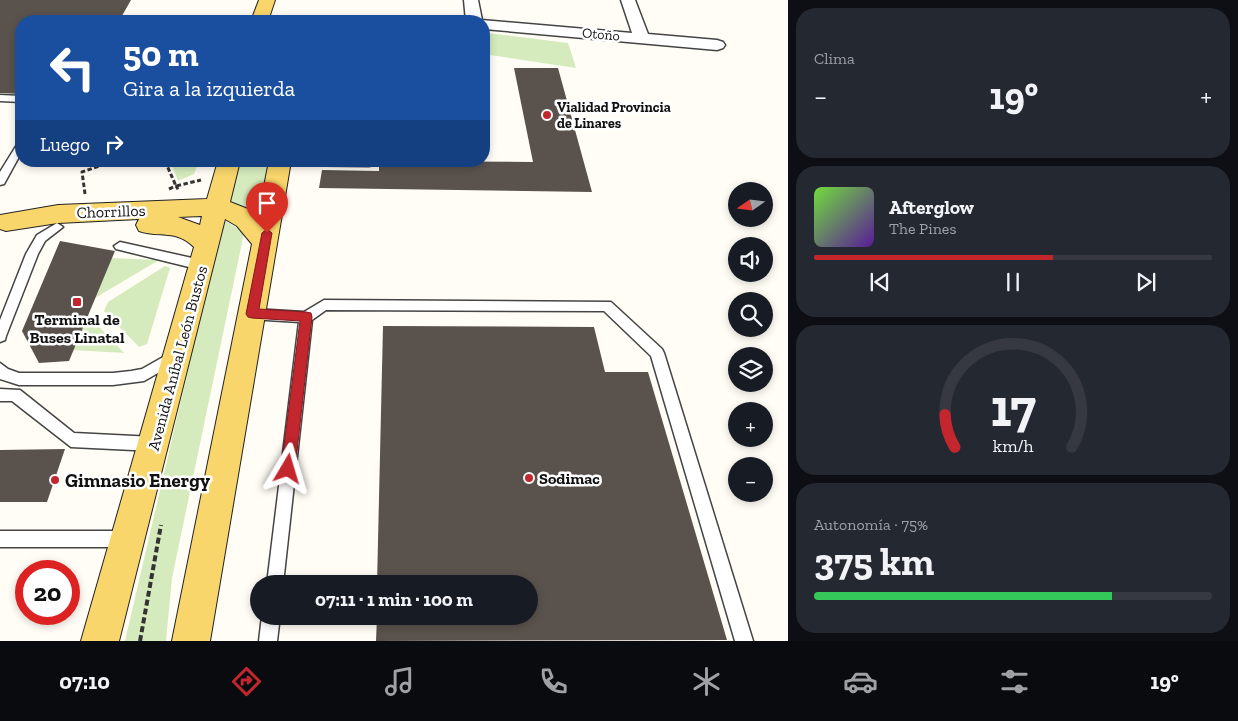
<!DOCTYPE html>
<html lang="es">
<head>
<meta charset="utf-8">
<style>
  :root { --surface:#171b24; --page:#242831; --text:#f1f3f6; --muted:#9ea1a6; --line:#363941; --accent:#c4262e }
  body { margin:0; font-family:"Zilla Slab",serif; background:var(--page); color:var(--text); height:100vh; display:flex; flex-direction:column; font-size:19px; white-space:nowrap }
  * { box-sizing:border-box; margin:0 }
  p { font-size:16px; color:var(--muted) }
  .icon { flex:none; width:28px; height:28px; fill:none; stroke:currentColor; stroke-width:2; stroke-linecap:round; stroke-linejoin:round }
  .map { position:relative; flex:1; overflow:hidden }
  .side { display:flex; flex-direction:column; gap:8px; padding:8px; background:#0d0f14; width:450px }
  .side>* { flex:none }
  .banner { position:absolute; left:15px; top:15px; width:475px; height:152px; border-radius:20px; box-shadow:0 2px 8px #0003; background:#1a4fa0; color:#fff; overflow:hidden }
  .needle { width:32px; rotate:256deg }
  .tools { position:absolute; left:728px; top:182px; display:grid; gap:10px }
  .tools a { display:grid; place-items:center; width:45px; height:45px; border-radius:50%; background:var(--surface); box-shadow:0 2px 8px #0003; font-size:25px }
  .speed { position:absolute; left:15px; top:560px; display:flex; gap:10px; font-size:25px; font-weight:700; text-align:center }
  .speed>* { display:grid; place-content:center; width:65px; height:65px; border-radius:50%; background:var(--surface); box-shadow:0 2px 8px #0003; line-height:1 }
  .speed .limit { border:8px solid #d22; background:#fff; color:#111 }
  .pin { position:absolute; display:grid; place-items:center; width:42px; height:42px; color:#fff; margin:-51px -21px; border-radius:50% 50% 50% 0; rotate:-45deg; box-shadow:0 0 5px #0007 }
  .pin .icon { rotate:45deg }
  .me { position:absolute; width:55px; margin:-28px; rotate:7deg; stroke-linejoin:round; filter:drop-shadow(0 0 4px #0008) }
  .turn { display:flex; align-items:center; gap:18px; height:105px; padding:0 25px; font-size:22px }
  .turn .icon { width:65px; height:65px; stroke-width:2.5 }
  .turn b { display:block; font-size:35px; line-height:42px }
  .then { display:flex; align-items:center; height:48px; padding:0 25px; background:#0003; gap:10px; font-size:19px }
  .big { font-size:38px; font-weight:800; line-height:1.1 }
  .side .tile { flex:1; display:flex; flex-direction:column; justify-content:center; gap:8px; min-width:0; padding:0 18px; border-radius:20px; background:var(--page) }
  .side .dial { align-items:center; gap:0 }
  .dial svg { height:130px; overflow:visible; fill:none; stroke:var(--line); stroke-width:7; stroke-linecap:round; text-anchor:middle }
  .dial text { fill:var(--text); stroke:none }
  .song { display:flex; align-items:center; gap:15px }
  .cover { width:60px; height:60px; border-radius:8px; background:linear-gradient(135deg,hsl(100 70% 55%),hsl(270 70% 35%)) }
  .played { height:5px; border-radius:2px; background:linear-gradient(90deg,var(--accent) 60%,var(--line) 60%) }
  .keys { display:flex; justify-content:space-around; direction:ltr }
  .heat { display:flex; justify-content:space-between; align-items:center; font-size:28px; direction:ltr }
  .charge { height:8px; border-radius:4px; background:linear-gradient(90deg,#34c759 75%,var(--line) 0) }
  .trip { position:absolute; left:250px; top:575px; width:288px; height:50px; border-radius:25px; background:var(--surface); box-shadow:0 2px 8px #0003; font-weight:800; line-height:50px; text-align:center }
  .dock { display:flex; height:80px; justify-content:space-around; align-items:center; background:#090b0e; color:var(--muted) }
  .dock .icon { width:35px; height:35px }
  .dock .selected { color:var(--accent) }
  .dock b { font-size:22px; color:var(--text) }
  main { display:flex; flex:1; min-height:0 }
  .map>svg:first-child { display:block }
</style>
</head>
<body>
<main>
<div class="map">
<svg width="788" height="641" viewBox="0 0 788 641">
  <rect width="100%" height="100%" fill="#fffdf5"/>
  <path fill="#d5ebbd" d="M487,33L568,43L576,68L490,55Z
    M170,161H199L194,174L178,181Z
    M240,161H268L267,189L255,218L229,203Z
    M223,219L244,233L172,578L166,641H125Z
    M112,258L159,260L95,298Z
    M165,266L170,268L147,344L139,347L104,311L108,302Z
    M88,315L124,353L73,350Z"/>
  <path fill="#5a524d" d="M0,0H131L119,21H21V94L0,93Z
    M514,68H558L592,192L319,188L322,170L379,171V161L533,162Z
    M60,241L115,251L69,361L39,363L22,331Z
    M383,326L594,327L605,372H648L727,640L376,641L377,616H529V584H377Z
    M65,449L47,502H0V450Z"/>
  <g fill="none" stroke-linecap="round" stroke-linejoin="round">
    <defs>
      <path id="service" d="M0,95L21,96V102L0,101Z
        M21,142V153L4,184L0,185V172L18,143Z
        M275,161H375L373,165L369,166L280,165L276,164Z
        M57,223L63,227L45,241L38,254L6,336L5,340L0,342V320L26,254L37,235Z
        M120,242L201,260L207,265L201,270L116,249L114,246Z
        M324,300L611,302L662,349L664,353L753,641H735L651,356L604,311L326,310L312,320L283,584H267L299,322L252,319L248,318L246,314L248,310L252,309L304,312Z
        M172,352L177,354L179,358L177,362L144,381L113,385H19L0,379V363L8,369L19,373H113L131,371L142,369Z
        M0,389L20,390L74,433L154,437L159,439L161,444L159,449L154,451L71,447L12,401H0Z
        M0,531H127L133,533L135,539L133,545L127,547H0Z
        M262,616H280L277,641H259Z"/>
      <path id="minor" d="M464,0H478L482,20L632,33L621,0H635L648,34L717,40L723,42L725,45L723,48L717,50L484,29V21H466Z"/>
      <path id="primary" d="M259,0H275L268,21H251Z
        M218,161H240L230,202L248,209L258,217L269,161H291L210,641H172L252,244L237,226L225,219L119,641H81L194,247C176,229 160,238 139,231L136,225L139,219L58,223L6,231L0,229V215L58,205L207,199ZM202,216L200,225L178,217Z"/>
    </defs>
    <use href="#service" stroke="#444" stroke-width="3"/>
    <use href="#minor" stroke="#444" stroke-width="3"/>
    <use href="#primary" stroke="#222" stroke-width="2"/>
    <path stroke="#333" stroke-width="3" stroke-dasharray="4.5 2.5" stroke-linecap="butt" d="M165,161L176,186L201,180
      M169,189L176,186L179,191
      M85,194L82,172L108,163"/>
    <path stroke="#333" stroke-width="4" stroke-dasharray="6 3" stroke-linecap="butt" d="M140,641L161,525"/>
    <use href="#service" fill="#fff" fill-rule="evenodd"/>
    <use href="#minor" fill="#fff" fill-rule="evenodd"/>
    <use href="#primary" fill="#f9d66b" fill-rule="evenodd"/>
  </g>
  <path fill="#c4262e" stroke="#7f191e" d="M267,229L272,233L259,309L306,312L311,313L312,317L295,469L293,474L288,476L283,474L281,469L300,321L252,318L248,317L246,314L262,233Z"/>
  <g fill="#c4262e" stroke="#fff" stroke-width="2">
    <circle cx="547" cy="115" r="5"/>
    <rect x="72" y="297" width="10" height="10" rx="2.5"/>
    <circle cx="529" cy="478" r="5"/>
    <circle cx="55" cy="480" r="5"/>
  </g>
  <g text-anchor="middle" stroke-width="5" stroke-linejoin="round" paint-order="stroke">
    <g font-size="14" fill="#111" stroke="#fff">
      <text transform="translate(601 34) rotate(5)" y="5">Otoño</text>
    </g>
    <g font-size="14" font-weight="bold" fill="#111" stroke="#fff" text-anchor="start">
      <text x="557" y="112">Vialidad Provincia<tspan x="557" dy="16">de Linares</tspan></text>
    </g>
    <g font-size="16" fill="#111" stroke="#fff">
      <text transform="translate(111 211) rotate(-2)" y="6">Chorrillos</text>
      <text transform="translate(177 358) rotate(-75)" y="6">Avenida Aníbal León Bustos</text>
    </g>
    <g font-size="16" font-weight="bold" fill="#111" stroke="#fff">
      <text x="77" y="325">Terminal de<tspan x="77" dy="18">Buses Linatal</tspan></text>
      <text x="539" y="484" text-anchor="start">Sodimac</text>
    </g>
    <g font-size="19" font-weight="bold" fill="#111" stroke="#fff" text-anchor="start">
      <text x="65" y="487">Gimnasio Energy</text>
    </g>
  </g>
</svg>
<div class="tools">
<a><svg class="needle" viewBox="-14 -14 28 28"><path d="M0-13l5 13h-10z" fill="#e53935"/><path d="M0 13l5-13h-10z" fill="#9ea1a6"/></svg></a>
<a><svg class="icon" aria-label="sound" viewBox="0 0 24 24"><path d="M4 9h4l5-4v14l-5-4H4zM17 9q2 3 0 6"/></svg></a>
<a><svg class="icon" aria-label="search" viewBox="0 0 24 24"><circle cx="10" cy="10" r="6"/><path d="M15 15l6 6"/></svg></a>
<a><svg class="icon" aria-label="layers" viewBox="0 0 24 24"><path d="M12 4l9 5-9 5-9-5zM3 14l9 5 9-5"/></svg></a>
<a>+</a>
<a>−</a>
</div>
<div class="speed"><div class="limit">20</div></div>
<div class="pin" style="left:267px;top:233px;background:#d93025"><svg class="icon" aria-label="arrive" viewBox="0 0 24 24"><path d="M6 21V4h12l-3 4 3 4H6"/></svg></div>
<svg class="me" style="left:288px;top:469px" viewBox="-20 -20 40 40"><path d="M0-17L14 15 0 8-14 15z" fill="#c4262e" stroke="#fff" stroke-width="4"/></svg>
<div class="trip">07:11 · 1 min · 100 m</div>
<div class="banner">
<div class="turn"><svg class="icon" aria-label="left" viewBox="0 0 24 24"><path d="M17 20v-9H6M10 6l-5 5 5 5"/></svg><div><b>50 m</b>Gira a la izquierda</div></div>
<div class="then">Luego<svg class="icon" aria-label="right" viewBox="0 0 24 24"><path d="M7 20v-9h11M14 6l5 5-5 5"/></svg></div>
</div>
</div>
<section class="side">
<div class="tile"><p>Clima</p>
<div class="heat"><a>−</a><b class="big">19°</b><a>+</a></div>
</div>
<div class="tile">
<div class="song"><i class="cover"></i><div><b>Afterglow</b><p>The Pines</p></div></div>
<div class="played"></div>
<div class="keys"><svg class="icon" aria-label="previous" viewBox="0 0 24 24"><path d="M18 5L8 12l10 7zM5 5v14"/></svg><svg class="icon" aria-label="pause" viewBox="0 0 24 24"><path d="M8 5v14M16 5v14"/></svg><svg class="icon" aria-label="next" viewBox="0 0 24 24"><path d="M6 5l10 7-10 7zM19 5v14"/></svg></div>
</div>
<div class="tile dial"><svg viewBox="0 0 100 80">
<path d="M14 69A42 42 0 1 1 86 69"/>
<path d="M14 69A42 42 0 0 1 8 49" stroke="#c4262e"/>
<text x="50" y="56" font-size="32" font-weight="700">17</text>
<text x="50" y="72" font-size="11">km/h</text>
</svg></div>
<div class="tile"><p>Autonomía · 75%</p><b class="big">375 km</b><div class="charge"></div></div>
</section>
</main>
<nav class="dock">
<b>07:10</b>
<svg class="icon selected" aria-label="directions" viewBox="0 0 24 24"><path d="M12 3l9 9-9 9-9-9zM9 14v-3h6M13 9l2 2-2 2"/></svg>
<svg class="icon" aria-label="music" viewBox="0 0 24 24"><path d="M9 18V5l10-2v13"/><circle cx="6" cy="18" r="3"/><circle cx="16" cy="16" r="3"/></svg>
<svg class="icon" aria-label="phone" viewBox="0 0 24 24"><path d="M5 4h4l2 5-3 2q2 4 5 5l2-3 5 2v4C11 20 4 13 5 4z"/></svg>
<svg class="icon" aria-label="climate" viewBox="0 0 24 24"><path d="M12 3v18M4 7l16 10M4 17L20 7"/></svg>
<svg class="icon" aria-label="car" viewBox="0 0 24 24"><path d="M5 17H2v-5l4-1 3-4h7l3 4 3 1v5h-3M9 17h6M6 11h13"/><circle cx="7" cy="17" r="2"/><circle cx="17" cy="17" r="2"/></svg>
<svg class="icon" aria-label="filters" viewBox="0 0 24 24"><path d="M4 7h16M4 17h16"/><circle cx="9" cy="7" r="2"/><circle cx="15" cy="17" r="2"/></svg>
<b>19°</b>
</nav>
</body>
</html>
